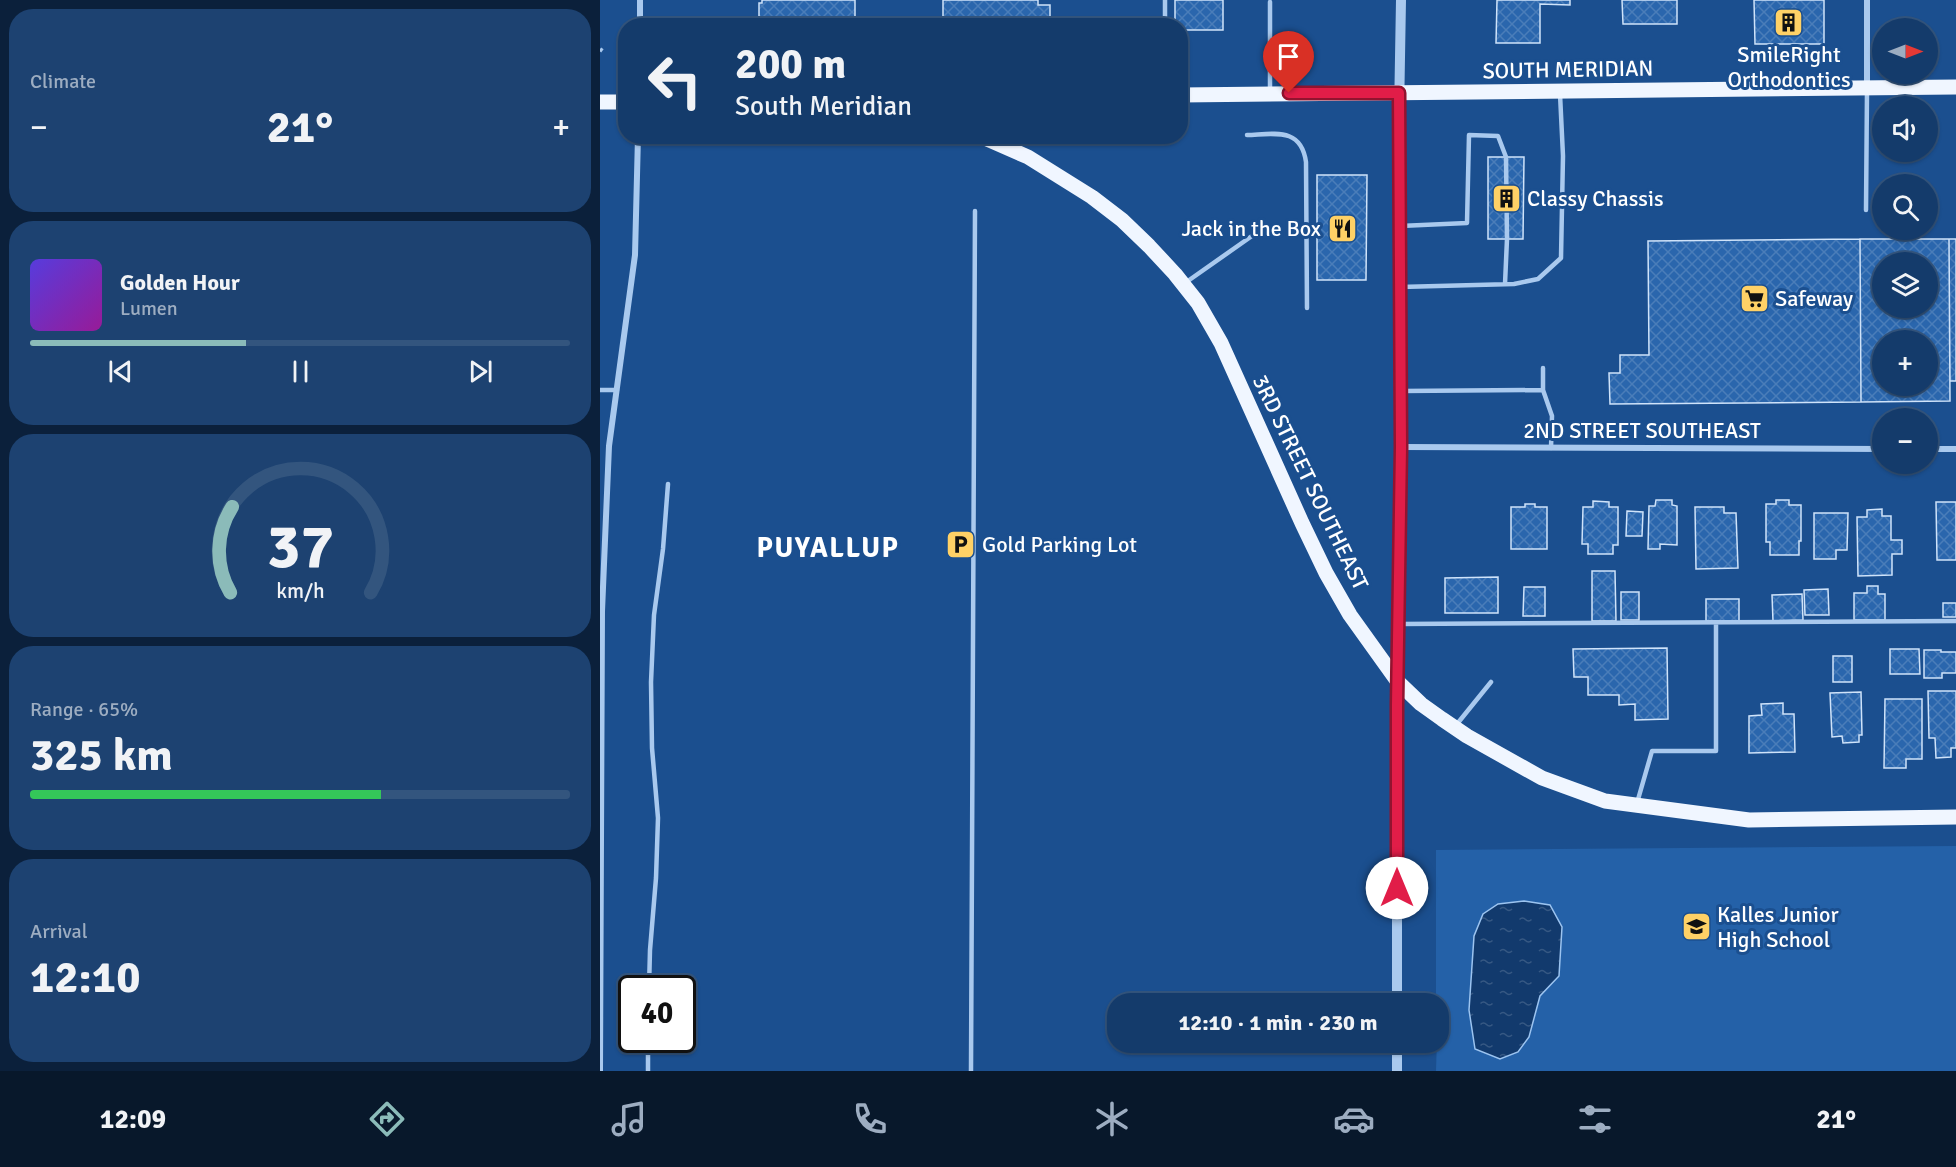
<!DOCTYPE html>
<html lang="en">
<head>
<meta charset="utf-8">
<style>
  :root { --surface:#143b6b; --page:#1d4271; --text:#f1f3f6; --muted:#9dadc1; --line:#33557e; --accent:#8bbbb9 }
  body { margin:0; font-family:Signika,sans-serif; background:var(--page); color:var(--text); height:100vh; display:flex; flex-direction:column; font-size:22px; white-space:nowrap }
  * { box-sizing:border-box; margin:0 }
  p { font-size:20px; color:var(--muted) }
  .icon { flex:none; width:33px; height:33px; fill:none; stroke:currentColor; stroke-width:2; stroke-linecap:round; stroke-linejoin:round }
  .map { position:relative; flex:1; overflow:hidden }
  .sheet { display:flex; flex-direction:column; gap:9px; padding:9px; background:#0b203b; width:600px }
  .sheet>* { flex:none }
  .banner { position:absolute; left:18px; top:18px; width:570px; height:126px; border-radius:24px; box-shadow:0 2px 4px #0004,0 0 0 2px var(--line); background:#143b6b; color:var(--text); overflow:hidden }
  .needle { width:39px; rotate:90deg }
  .controls { position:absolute; left:1272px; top:18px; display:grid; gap:12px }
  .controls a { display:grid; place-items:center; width:66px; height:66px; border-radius:50%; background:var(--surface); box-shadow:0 2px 4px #0004,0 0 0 2px var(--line); font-size:30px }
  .speed { position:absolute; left:18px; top:975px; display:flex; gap:12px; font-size:30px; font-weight:700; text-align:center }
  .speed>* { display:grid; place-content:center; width:78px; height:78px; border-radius:50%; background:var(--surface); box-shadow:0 2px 4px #0004,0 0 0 2px var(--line); line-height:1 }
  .speed .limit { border:3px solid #111; border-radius:9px; background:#fff; color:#111 }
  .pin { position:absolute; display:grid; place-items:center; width:51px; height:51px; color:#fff; margin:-62px -26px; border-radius:50% 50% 50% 0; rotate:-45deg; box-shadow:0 0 6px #0007 }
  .pin .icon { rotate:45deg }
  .me { position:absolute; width:66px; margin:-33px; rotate:0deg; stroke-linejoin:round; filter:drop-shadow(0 0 4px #0008) }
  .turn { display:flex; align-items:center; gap:21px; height:126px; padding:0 18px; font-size:27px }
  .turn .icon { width:78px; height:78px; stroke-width:2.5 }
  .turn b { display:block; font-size:42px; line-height:51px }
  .big { font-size:45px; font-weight:800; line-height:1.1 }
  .sheet .widget { flex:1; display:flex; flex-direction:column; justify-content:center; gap:9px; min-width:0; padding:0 21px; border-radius:24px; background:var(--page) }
  .sheet .dial { align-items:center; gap:0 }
  .dial svg { height:156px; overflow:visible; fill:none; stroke:var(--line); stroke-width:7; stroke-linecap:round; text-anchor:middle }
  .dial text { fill:var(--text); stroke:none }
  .song { display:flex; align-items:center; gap:18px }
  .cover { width:72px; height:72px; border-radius:9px; background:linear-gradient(135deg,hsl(250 70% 55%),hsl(300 70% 35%)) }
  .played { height:6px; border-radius:3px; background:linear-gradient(90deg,var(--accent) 40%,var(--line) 40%) }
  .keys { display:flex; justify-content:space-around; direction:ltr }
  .heat { display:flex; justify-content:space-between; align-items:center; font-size:33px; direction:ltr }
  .charge { height:9px; border-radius:4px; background:linear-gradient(90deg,#34c759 65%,var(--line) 0) }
  .trip { position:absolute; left:507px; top:993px; width:342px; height:60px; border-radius:24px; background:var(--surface); box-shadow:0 2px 4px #0004,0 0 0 2px var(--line); font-weight:800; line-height:60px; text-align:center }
  .tab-bar { display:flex; height:96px; justify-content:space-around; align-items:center; background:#08182b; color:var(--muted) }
  .tab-bar .icon { width:42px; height:42px }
  .tab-bar .active { color:var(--accent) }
  .tab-bar b { font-size:27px; color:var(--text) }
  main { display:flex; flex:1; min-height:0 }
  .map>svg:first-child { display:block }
</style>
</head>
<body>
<main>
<section class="sheet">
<div class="widget"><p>Climate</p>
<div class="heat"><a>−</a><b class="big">21°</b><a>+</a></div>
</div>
<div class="widget">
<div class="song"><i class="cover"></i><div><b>Golden Hour</b><p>Lumen</p></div></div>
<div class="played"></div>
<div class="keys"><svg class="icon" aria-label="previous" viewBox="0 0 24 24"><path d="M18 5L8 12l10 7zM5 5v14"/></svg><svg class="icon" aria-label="pause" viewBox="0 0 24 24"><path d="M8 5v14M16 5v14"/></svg><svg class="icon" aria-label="next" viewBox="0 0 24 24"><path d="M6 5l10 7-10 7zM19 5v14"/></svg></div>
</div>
<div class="widget dial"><svg viewBox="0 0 100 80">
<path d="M14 69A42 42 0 1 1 86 69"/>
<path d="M14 69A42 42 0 0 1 15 25" stroke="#8bbbb9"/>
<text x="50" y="56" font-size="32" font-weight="700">37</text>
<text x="50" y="72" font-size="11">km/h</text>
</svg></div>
<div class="widget"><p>Range · 65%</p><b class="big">325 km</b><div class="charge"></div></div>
<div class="widget"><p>Arrival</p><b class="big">12:10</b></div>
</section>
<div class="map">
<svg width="1356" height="1071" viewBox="0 0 1356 1071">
  <defs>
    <pattern id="water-ripples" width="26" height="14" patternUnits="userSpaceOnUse" patternTransform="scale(1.5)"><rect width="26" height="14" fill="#123a6d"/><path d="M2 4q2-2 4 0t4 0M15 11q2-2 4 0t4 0" fill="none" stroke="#365883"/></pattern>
    <pattern id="building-cross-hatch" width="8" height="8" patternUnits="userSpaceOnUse" patternTransform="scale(1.5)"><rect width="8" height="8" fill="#2a66ad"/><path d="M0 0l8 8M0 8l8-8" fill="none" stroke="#4a7db9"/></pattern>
  </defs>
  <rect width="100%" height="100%" fill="#1b4f8f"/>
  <path fill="#2461a8" d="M1356,846V1071H836L838,1004L836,1003V850Z"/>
  <path fill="url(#water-ripples)" stroke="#9cc4f0" stroke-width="1.5" d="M924,901L950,905L962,927L959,976L940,996L929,1037L918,1052L900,1059L875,1049L869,1010L874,936L883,914L898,904Z"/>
  <path fill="url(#building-cross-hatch)" stroke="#cfe3fa" stroke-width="1.5" fill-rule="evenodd" d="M162,0H255V26H159V3H162Z
    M343,0H438V5H450V23H438V26H343Z
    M575,0H623V30H580V26H575Z
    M897,0H970V5L940,4V43H896Z
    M1022,0H1077V24H1023Z
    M1154,0H1224V44H1155Z
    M888,157H924L923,239H888Z
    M717,175H767L766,280H717Z
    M1260,239L1261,402L1010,404L1009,373H1020V355H1049L1048,241Z
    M1260,239H1349L1350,401L1261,402ZM1282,262H1328V308H1282ZM1282,340H1328V386H1282Z
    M1349,239H1356V381H1350Z
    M1056,500H1072V505L1077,506V545L1060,544V549H1048L1049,506H1055Z
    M1176,500H1189V505H1201V541H1199V555H1170V542H1166V504H1176Z
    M993,501L1009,502V507H1018V545H1013V554H988V544H982L983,507H993Z
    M1336,502H1356V560H1337Z
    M925,504H935V507H947V549H911V507H925Z
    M1095,507H1124V513H1136L1138,568L1096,569Z
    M1282,509V516H1291V540H1302V554H1292V575L1258,576L1257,517H1267V510Z
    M1027,511L1043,512L1042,536H1026Z
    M1214,513H1248L1247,550H1236V559H1214Z
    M992,571H1015L1016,621H992Z
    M898,577V613H845V578Z
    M1267,586H1278V594H1285V620H1254V593H1267Z
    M924,587H945V616H923Z
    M1228,589L1229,615H1205L1204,590Z
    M1021,592H1039V620H1021Z
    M1202,594L1203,620L1173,621L1172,595Z
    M1106,599H1139V621H1106Z
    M1343,603H1356V617H1343Z
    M1067,648L1068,719L1035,720V704L1019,705V695H988V677H974L973,649Z
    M1290,649H1319L1320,674H1290Z
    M1324,650H1341V652H1356V673H1342V678H1324Z
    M1233,656H1252V682H1233Z
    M1328,691H1356V748H1351V757L1336,758L1335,738H1329Z
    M1261,692L1262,735H1259V742L1243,743L1242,736L1232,737L1230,693Z
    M1285,699H1322V759H1306V768H1284Z
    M1183,703V714H1194L1195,752L1149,753V716L1162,715L1161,704Z"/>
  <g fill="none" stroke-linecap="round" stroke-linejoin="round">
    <path stroke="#a9c9ee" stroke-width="4" stroke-dasharray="3 4.5" stroke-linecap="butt" d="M0,49L4,52"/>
    <path stroke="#a9c9ee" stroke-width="4.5" d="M565,0V26
      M670,90V2
      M647,135C675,134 701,127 706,162L707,308
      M1266,210L1267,91
      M800,226L867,223L869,135L898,136L906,157L907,239L905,284
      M585,283L659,231
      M800,287L914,284L938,279L961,258L963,156L960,94
      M943,368V390L952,416L951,448
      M0,390H17
      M802,391L943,390
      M799,624L1356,621
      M857,724L891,682
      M1037,803L1052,751H1116V623
      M49,988L50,950L56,878L58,818L52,748L51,682L54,615L63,549L68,484
      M48,1071V1040
      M371,1071L375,211"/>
    <path stroke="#a9c9ee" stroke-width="6" d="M40,26V0
      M1267,88V0
      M801,447L1282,449
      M1328,449H1356
      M0,1071L2,611L9,446L35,255L38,136"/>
    <path stroke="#a9c9ee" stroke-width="10" d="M797,1004V727L801,447L799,115L801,0
      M797,1071V1042"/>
    <path stroke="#f0f6ff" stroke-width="15" d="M580,95L1356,87
      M0,102H26
      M380,136L428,157L492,197L522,220L549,246L575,274L598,303L621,343L702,523L726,573L750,615L798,682L821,704L842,719L867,736L942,778L1005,801L1149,820L1356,817"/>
  </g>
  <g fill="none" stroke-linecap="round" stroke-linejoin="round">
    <defs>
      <path id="route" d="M689,93H799L801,447L797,705V888"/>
    </defs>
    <use href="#route" stroke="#92132f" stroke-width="15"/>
    <use href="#route" stroke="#e11d48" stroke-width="10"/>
  </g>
  <defs>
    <symbol id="building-square" viewBox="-11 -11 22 22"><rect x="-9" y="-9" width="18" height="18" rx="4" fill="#ffd166" stroke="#1b4f8f"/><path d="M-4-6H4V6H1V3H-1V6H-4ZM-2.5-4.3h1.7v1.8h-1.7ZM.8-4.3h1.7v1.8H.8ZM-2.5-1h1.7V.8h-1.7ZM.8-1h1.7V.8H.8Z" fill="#111"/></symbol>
    <symbol id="restaurant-square" viewBox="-11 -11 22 22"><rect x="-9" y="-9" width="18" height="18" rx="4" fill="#ffd166" stroke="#1b4f8f"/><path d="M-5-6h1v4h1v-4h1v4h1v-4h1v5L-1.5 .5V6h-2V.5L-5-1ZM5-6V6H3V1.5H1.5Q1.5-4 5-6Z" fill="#111"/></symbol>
    <symbol id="supermarket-square" viewBox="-11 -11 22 22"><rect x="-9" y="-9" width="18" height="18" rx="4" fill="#ffd166" stroke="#1b4f8f"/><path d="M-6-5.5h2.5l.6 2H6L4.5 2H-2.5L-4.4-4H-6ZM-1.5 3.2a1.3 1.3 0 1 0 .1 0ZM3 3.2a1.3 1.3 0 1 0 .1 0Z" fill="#111"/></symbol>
    <symbol id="parking-square" viewBox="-11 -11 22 22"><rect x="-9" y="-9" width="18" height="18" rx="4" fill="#ffd166" stroke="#1b4f8f"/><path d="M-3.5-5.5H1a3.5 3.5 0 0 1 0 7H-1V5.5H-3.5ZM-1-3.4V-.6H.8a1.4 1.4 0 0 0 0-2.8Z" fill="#111"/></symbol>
    <symbol id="school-square" viewBox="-11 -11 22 22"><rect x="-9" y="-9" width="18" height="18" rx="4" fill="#ffd166" stroke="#1b4f8f"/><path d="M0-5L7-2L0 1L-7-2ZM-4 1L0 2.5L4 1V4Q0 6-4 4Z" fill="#111"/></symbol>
  </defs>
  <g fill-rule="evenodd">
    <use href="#building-square" x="1172" y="6" width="33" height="33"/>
    <use href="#building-square" x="890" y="182" width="33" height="33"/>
    <use href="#restaurant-square" x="726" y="212" width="33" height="33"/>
    <use href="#supermarket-square" x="1138" y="282" width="33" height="33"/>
    <use href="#parking-square" x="344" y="528" width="33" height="33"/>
    <use href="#school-square" x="1080" y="910" width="33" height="33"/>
  </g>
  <g text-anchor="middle" stroke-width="6" stroke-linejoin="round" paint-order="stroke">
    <g font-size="22" fill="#fff" stroke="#1b4f8f" text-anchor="start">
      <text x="1189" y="62" text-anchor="middle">SmileRight<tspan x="1189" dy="25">Orthodontics</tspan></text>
      <text x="927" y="206">Classy Chassis</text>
      <text x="721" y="236" text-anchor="end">Jack in the Box</text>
      <text x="1175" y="306">Safeway</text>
      <text x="382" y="552">Gold Parking Lot</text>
      <text x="1117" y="922">Kalles Junior<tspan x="1117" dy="25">High School</tspan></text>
    </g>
    <g font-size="22" fill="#fff" stroke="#1b4f8f">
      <text transform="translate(968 69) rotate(-1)" y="8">SOUTH MERIDIAN</text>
      <text x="1042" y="438">2ND STREET SOUTHEAST</text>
      <text transform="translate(711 482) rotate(64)" y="8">3RD STREET SOUTHEAST</text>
    </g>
    <g font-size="28" font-weight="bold" letter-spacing="1.5" fill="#fff" stroke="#1b4f8f">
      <text x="228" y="557">PUYALLUP</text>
    </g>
  </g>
</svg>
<div class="controls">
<a><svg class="needle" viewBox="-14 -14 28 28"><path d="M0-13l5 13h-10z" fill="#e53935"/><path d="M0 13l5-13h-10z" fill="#9dadc1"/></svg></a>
<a><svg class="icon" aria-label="sound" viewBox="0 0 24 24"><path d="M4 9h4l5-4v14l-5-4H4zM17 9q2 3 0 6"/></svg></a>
<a><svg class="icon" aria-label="search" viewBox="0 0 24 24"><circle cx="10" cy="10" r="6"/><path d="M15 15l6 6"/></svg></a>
<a><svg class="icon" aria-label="layers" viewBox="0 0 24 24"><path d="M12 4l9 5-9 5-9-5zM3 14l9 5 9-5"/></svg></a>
<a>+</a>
<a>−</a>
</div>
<div class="speed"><div class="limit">40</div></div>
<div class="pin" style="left:689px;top:93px;background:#d93025"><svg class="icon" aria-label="arrive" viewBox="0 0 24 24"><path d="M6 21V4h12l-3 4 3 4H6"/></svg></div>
<svg class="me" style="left:797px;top:888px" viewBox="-20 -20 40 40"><circle r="19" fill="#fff"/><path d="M0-13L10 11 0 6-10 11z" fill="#e11d48"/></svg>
<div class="trip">12:10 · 1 min · 230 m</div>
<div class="banner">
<div class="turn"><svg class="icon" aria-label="left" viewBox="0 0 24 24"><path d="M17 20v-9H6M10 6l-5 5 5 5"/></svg><div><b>200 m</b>South Meridian</div></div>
</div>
</div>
</main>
<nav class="tab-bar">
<b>12:09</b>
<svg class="icon active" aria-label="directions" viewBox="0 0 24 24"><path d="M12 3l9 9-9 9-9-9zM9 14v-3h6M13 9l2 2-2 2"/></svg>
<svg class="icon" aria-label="music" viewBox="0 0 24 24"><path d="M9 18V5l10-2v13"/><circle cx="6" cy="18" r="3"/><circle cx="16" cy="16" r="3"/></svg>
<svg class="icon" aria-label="phone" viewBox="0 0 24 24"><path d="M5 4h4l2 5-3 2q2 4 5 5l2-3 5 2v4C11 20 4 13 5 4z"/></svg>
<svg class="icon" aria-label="climate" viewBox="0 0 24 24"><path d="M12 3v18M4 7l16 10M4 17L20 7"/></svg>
<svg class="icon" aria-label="car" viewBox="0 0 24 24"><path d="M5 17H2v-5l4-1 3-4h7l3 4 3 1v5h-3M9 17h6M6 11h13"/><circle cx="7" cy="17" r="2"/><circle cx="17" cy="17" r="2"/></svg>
<svg class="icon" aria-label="filters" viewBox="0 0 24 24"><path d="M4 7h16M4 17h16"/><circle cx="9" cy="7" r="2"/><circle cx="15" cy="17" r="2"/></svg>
<b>21°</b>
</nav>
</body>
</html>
